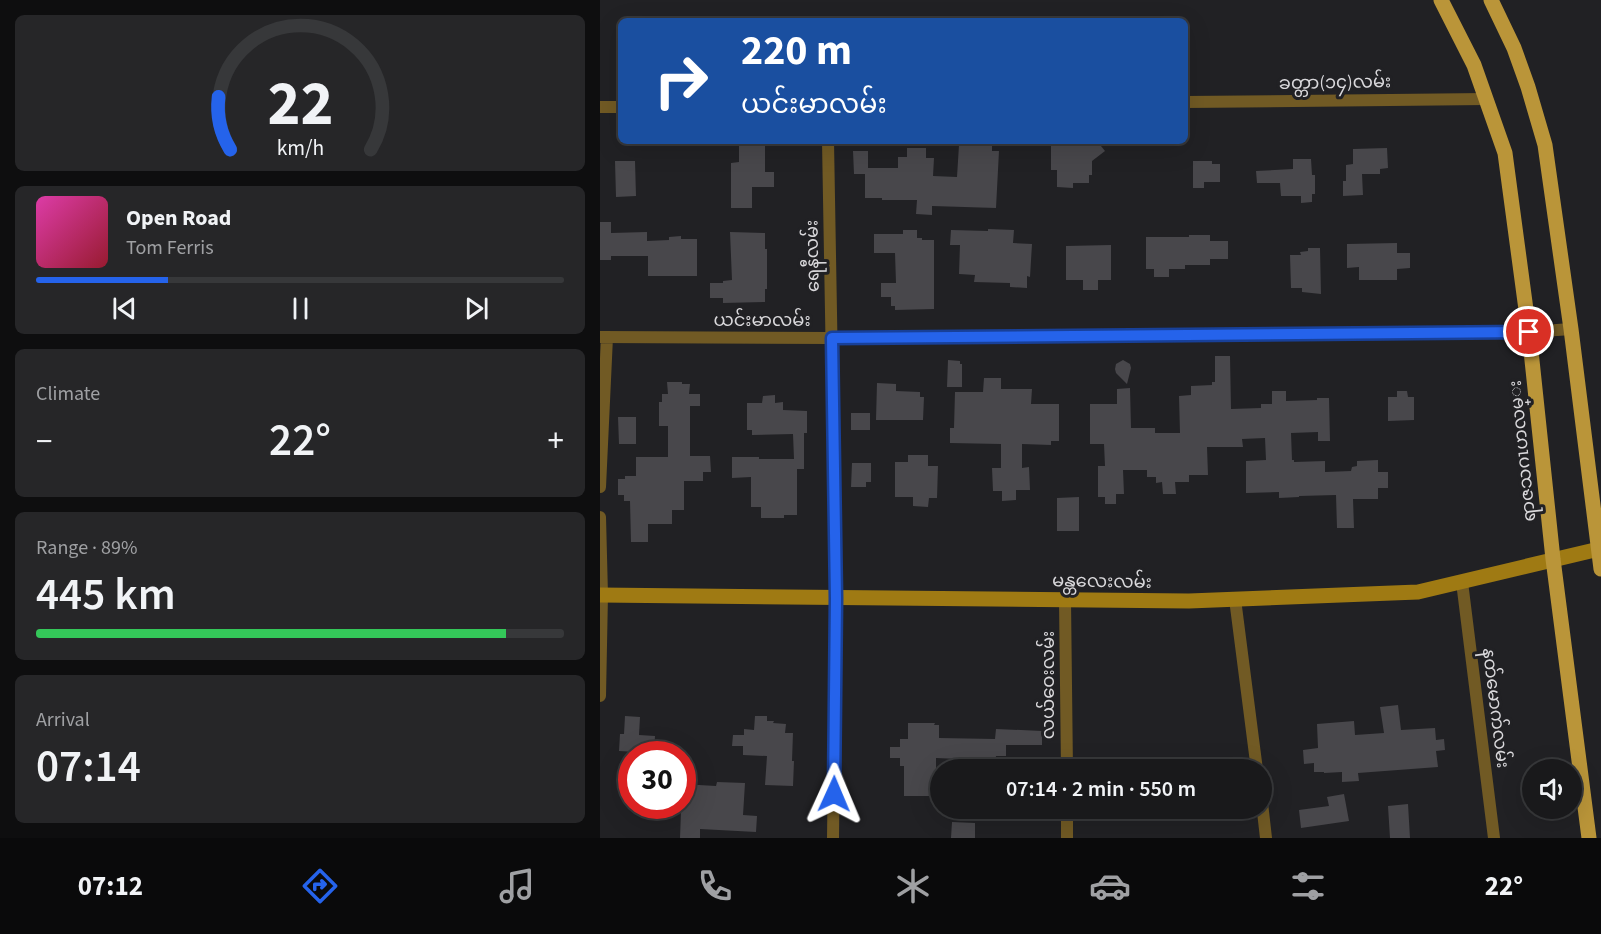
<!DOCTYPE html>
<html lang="en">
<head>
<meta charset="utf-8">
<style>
  :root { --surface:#19191b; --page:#262628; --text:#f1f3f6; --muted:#9fa0a3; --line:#37383a; --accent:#2563eb }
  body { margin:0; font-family:"Source Sans 3","Noto Sans Myanmar",sans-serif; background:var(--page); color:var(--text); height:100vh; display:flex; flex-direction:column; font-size:22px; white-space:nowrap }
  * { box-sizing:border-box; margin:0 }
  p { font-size:20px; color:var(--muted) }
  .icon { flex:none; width:33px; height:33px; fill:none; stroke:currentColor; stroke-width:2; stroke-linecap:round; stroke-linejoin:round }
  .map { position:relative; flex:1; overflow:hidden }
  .drawer { display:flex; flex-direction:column; gap:15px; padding:15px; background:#0e0e0f; width:600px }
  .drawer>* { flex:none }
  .guide { position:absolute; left:18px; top:18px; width:570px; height:126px; border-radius:9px; box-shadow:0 6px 24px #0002,0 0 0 2px var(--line); background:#1a4fa0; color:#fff; overflow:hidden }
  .controls { position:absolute; left:922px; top:759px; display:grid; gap:12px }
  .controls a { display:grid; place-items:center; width:60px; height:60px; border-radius:50%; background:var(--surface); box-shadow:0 6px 24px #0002,0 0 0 2px var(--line); font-size:30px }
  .speed { position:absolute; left:18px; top:741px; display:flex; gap:12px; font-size:30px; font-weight:700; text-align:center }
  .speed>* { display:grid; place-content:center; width:78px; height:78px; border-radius:50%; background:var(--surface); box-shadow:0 6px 24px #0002,0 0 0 2px var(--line); line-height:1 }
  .speed .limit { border:9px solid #d22; background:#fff; color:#111 }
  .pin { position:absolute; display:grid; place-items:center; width:51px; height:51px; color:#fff; margin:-26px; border:3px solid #fff; border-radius:50%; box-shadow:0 2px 6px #0007 }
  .me { position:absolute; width:66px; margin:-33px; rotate:1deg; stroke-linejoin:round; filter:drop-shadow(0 0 4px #0008) }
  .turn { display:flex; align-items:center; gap:21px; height:126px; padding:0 24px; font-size:27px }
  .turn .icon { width:78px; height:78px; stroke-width:2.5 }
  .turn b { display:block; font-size:42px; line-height:51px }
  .big { font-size:45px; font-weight:600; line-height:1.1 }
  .drawer .widget { flex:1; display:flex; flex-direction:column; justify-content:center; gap:9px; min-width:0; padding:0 21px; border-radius:9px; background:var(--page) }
  .drawer .dial { align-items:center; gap:0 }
  .dial svg { height:156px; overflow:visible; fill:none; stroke:var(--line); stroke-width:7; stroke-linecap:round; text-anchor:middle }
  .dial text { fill:var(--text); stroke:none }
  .song { display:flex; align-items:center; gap:18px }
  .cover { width:72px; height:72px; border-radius:9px; background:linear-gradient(135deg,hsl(320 70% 55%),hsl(350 70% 35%)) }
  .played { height:6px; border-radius:3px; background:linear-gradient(90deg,var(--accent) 25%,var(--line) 25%) }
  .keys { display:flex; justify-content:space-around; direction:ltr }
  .heat { display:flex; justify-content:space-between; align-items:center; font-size:33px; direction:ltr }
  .charge { height:9px; border-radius:4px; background:linear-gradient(90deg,#34c759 89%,var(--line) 0) }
  .trip { position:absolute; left:330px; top:759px; width:342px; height:60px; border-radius:30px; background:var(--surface); box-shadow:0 6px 24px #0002,0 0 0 2px var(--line); font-weight:600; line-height:60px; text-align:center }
  .menu { display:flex; height:96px; justify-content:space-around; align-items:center; background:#0a0a0b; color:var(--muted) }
  .menu .icon { width:42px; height:42px }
  .menu .active { color:var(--accent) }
  .menu b { font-size:27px; color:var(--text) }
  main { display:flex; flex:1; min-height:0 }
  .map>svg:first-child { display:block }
</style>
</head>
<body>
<main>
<section class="drawer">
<div class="widget dial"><svg viewBox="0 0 100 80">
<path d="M14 69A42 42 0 1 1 86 69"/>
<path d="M14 69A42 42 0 0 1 8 42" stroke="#2563eb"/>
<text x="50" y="56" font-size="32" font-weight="700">22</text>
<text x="50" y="72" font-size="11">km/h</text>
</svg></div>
<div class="widget">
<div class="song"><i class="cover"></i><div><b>Open Road</b><p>Tom Ferris</p></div></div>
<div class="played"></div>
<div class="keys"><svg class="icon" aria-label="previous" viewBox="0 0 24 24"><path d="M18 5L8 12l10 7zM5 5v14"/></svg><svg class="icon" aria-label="pause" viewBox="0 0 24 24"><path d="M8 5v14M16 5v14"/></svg><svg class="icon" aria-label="next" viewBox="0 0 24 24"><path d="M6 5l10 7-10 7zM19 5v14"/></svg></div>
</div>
<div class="widget"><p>Climate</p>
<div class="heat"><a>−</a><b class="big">22°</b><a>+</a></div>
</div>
<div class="widget"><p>Range · 89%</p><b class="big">445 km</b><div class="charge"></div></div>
<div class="widget"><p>Arrival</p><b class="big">07:14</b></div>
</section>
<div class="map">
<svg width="1001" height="838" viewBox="0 0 1001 838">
  <rect width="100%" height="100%" fill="#212124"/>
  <path fill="#48474b" d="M139,141H165V172H174V187H152V208H131V163L139,162Z
    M479,141H497L505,151L492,161V175H489V183H473V188L457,187V170H451V145H463V143H477Z
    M359,145L392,146V151H399L396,208L332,206V215L316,214L317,200H282V198H265V174H254L253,151H268V168H298V157H307V148H326V158H334L333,176L357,177Z
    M787,148L788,168L780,169V174H762L763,195L743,196V181H746V165L753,164V149Z
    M693,159H711L712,175H715V194H712V202L701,203V196H681L680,183H657L656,171L693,169Z
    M15,161H35L36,196L16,197Z
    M593,161H612V164H620V182H604V188H593Z
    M0,222H11V233L47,232V241L69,240V237L81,236V239H97V276H48V256H11V260H0Z
    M388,229L414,230L413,243L432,244L430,277L427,276V288L410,287V283L374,282L375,275L359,274L360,245H350L351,230L388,231Z
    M303,230H317V238H322V240H334V309L295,310V306H291V297H281V283H296L295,253H274V234H303Z
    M130,232L165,233V249H167V289H165V302L123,303V298H110V283H123V281L132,280Z
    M589,235H610V241H628V259H610V265H585V269H569V277H554V269H546V237H589Z
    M797,243V253H810V268L797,269V280H759V267L747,268V244Z
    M511,245V280H498V290H483V280H466V246Z
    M708,248H720L721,294L702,292V288H691L690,255H701L700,252L708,251Z
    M615,356H630L631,409L661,408V404H672V391H686V401L717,400V398H729L730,441H718V432L691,433L692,460H694V462L725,461V472L751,471L752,467L757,466V461L778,460V472H788V488H778V499H753L754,528H737L736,495L699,496V497L679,498V492L646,493V461L666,460L665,438L642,439L643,447H607L608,475H589V482H575L576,494H563L562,482L556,483V477H547V470H523L524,494H516V504H505V497H498V466H505L504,444H490V404H517V389L530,388L531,428H555V433H580L579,396L591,395V386L612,385V382H615Z
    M348,360L360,361V364H362V387H347Z
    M523,360L530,364L531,368L527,384L516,373L515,369L516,364Z
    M384,378H401V389H432L431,404H459V441H451V445L422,444V468L429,467L430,490H416V500L402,501V491H393L392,468H401V444L350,443V428H354L355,392H383Z
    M67,382H82V384H90L89,394H100V406H90V456H110L111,472H103V481H84V510H72V524H48V542H31L30,501H24V495H18V479H25V476H36V457H68V426H59V402H62V394H68Z
    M277,383L296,384V391L320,392V397H324L323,420H276Z
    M797,391H807L808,397H814V420L788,421V397H797Z
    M175,395V403L183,402V410L207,411V433H204V469H197V515H184V518H161V507H151V477L132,478V457H159V459H194L193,434L152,435V430H147V403H162L163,396Z
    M251,413H270V430H251Z
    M18,417H36V444H19Z
    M308,455H328V466H338L337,498H329L328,507L313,506V497H295V462H308Z
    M252,463H271V482H266V487H251Z
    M479,497V531H457V498Z
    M798,705L801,730L835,728L836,740L844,739L845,750L836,751L838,767L758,773L759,781L742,782V772L724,773V772H714V763L704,764L703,750L718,748L717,724L754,721L755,735L784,733L780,707Z
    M25,716L40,717L39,735L55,736L54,753L19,751L20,734H24Z
    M155,716H167V721H174L173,723L186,724L185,733H193L192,761H194L193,786L165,785L167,756L143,755V746H132L133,735H144V729L154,730Z
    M308,723H335L334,725H339V738L395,739L396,729L442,731V745H406V756H396L395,766H393V770H359L360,759L336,758V796H304V766H300V758H290V747H300V739H308Z
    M117,782L145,783L143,815L157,816L156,832L100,829V838H80L82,784L116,786Z
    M744,794L749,821L701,828L699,810L729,806L727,797Z
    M808,804L810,838H790L788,806Z
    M352,822L375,823V838H351Z"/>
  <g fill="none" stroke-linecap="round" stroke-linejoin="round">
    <path stroke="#715a24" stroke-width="12" d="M585,102L886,99
      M0,107H21
      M228,141L236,598L233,838
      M0,337L232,338L929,332L971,329
      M0,487L7,337
      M0,517L2,595L0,696
      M862,582L894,838
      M635,599L657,770
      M465,600L467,770
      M662,803L666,838
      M467,808V838"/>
    <path stroke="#9f7a13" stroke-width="15" d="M0,595L589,601L818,592L999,549"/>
    <path stroke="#ba9539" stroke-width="15" d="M841,0L874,65L905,153L929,332L953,559L989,838
      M891,0L914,48L928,87L945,145L971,329L1001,569"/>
  </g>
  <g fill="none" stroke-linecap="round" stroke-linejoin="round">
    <defs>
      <path id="route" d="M234,794L236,598L232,338L929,332"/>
    </defs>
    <use href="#route" stroke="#184099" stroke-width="15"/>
    <use href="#route" stroke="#2563eb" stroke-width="10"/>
  </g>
  <g text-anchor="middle" stroke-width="6" stroke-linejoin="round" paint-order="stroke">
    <g font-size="18" fill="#d9d8db" stroke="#212124">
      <text transform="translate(735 82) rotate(-1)" y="6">ခတ္တာ(၁၄)လမ်း</text>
      <text transform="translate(212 256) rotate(-91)" y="6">ရေနီလမ်း</text>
      <text x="162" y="326">ယင်းမာလမ်း</text>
      <text transform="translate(922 451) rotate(-96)" y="6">ရာဇသဂၤဟလမ္း</text>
      <text transform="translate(502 581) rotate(1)" y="6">မန္တလေးလမ်း</text>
      <text transform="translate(448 685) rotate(-90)" y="6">လယ်ဝေးလမ်း</text>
      <text transform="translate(896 708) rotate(83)" y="6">နတ်မောက်လမ်း</text>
    </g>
  </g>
</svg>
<div class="controls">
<a><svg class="icon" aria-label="sound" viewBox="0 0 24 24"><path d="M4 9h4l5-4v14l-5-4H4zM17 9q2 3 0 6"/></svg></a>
</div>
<div class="speed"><div class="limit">30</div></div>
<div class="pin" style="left:929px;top:332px;background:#d93025"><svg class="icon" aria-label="arrive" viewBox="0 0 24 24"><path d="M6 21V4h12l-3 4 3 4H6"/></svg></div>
<svg class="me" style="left:234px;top:794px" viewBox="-20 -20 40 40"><path d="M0-17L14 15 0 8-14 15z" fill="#2563eb" stroke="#fff" stroke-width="4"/></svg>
<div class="trip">07:14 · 2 min · 550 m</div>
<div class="guide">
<div class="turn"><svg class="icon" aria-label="right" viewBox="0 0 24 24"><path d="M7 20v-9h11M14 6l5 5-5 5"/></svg><div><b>220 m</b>ယင်းမာလမ်း</div></div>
</div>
</div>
</main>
<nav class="menu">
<b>07:12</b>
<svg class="icon active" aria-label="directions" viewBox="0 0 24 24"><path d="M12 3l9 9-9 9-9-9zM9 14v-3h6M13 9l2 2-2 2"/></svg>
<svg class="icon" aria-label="music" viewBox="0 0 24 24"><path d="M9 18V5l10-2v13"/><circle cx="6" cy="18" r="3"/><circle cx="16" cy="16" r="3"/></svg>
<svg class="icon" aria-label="phone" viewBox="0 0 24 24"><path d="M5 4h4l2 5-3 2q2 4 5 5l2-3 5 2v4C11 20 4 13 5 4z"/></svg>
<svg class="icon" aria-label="climate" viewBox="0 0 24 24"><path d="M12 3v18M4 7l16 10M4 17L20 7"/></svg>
<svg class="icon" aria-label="car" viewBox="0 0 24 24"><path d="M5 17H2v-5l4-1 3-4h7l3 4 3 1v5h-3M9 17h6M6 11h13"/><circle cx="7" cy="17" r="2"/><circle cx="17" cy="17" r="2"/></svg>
<svg class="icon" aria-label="filters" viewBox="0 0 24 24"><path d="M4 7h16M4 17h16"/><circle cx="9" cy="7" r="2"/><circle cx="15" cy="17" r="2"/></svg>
<b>22°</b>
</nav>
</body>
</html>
